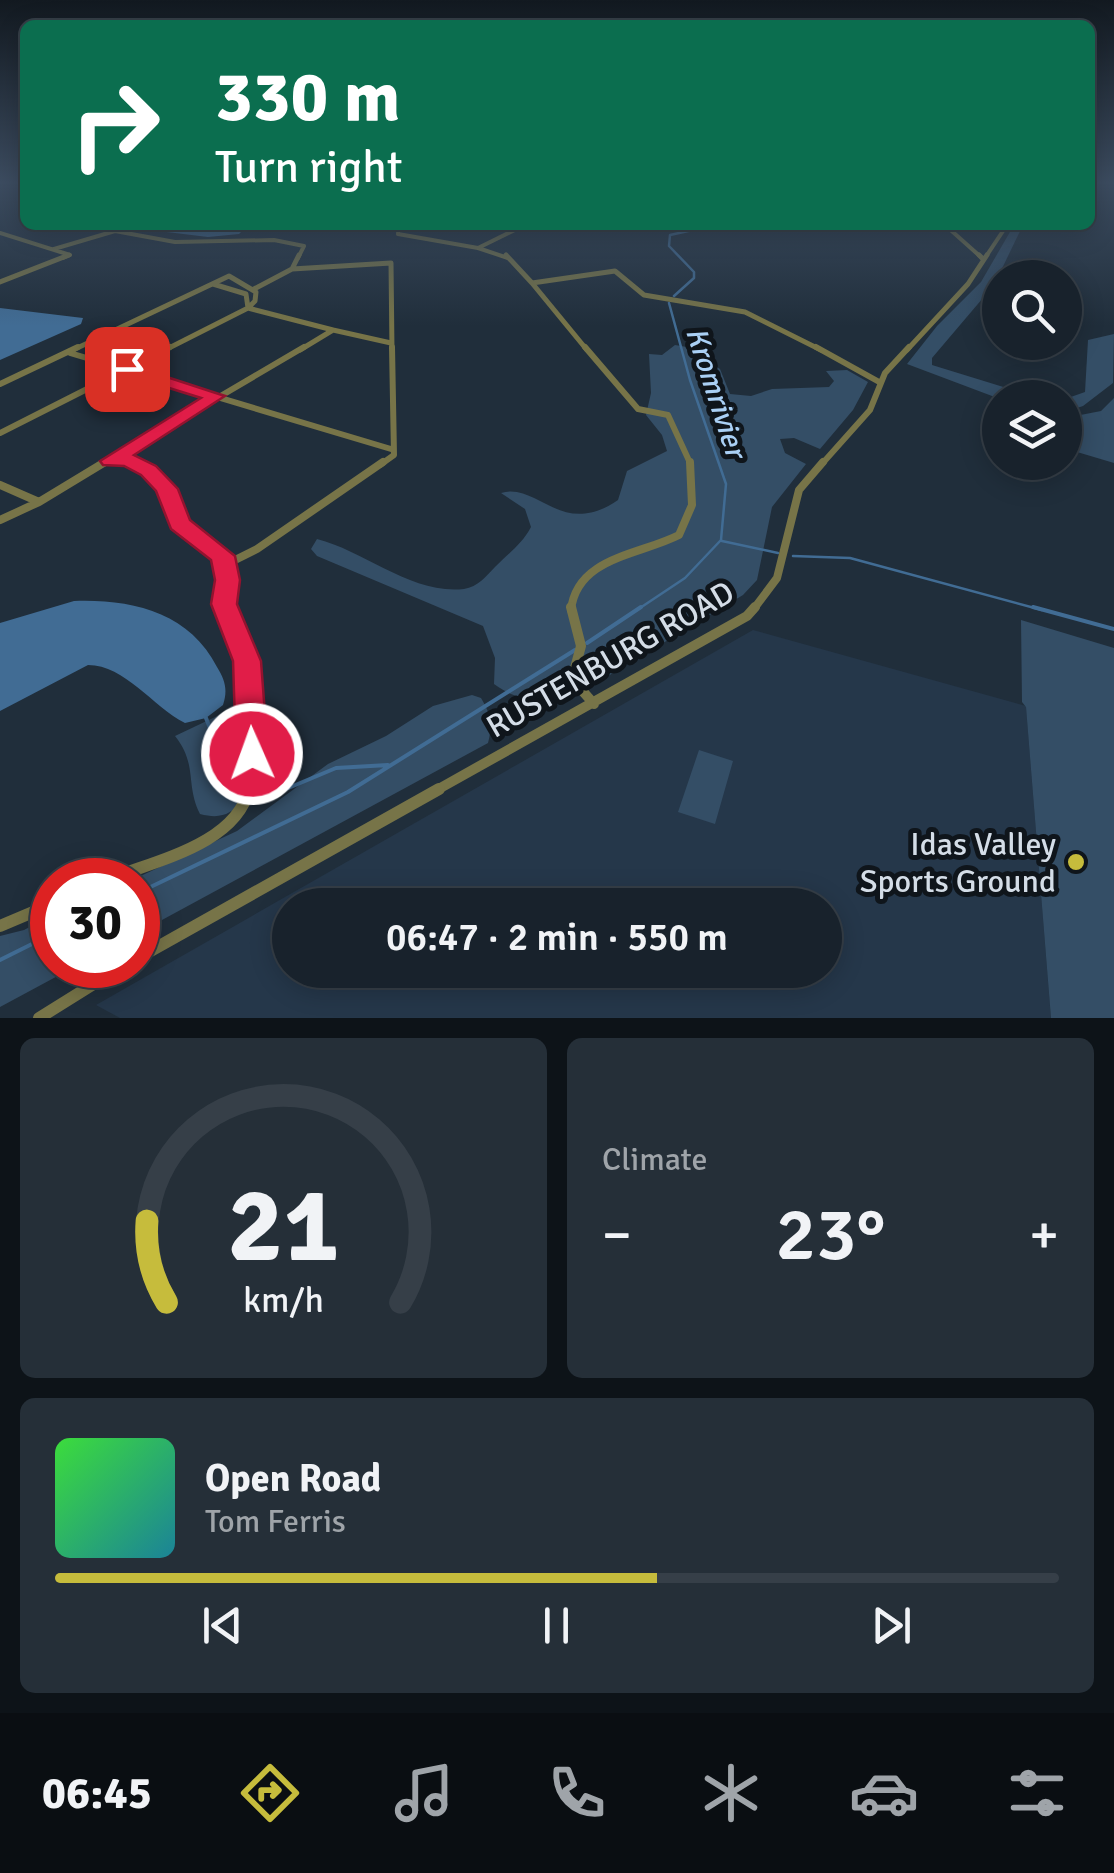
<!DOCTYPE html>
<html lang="en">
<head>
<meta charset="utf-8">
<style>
  :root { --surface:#18222c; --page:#252f38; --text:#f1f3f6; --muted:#9fa4a9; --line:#363f48; --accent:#c6bc3c }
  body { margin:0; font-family:Signika,sans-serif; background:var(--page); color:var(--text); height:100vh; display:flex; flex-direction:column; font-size:38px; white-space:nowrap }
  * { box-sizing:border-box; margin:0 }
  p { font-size:32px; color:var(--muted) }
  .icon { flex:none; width:55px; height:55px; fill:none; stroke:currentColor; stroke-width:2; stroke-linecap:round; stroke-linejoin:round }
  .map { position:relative; height:1018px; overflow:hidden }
  .side { display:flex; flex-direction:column; gap:20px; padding:20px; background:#0d1318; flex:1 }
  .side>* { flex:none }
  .banner { position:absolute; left:20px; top:20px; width:1075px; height:210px; border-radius:15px; box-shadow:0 5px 25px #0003,0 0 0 2px var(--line); background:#0b6e4f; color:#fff; overflow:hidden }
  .buttons { position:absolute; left:982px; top:260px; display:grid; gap:20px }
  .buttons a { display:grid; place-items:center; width:100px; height:100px; border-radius:50%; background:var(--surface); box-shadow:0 5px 25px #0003,0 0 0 2px var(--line); font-size:50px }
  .speed { position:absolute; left:30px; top:858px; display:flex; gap:20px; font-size:50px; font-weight:700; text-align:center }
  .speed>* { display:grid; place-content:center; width:130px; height:130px; border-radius:50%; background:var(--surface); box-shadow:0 5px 25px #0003,0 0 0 2px var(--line); line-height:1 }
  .speed .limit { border:15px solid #d22; background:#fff; color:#111 }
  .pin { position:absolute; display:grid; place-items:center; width:85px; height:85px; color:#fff; margin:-42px; border-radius:20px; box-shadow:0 5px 15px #0006 }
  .me { position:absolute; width:110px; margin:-55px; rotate:358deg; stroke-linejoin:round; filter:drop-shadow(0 0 8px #0008) }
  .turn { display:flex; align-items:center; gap:35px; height:210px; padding:0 30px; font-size:45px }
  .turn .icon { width:130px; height:130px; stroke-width:2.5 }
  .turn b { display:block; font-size:70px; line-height:85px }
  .big { font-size:75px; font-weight:600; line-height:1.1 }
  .side .card { flex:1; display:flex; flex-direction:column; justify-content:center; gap:15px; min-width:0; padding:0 35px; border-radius:15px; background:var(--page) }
  .side .dial { align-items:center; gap:0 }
  .dial svg { height:260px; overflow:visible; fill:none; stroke:var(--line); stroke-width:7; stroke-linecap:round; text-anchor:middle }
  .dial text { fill:var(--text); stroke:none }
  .song { display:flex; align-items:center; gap:30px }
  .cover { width:120px; height:120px; border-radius:15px; background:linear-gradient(135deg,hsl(120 70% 55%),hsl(190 70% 35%)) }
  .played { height:10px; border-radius:5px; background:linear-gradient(90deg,var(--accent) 60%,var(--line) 60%) }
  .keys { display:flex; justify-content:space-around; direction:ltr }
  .heat { display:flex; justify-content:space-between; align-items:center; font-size:55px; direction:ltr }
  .side .tiles { flex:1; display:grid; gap:20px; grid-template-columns:1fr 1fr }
  .card:last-child { grid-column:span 2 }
  .trip { position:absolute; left:272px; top:888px; width:570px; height:100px; border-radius:50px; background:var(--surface); box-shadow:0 5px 25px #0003,0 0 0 2px var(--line); font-weight:600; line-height:100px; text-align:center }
  .tabs { display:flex; height:160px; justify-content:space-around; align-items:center; background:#0a0e12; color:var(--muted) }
  .tabs .icon { width:70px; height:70px }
  .tabs .on { color:var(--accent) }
  .tabs b { font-size:45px; color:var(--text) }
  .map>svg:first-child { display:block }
</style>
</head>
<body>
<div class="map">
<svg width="1114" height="1018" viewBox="0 0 1114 1018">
  <rect width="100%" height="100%" fill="#202e3b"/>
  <path fill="#25374a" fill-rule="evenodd" d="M753,630L1026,706L1051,1018H120L96,1005ZM290,905H825V970H290Z"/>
  <path fill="#344e66" d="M1014,225H1023L994,285L932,358V365L1036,397L1000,399L907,364L937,326L981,282Z
    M1114,334L1113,383L1083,406L1065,412V399L1085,392L1088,340Z
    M675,345L687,347L720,369L730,394L751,396L772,389L829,387L834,381L826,371L847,370L868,382L853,410L820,449L794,438L780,439L785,453L806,464L772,507L757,580L743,595L593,685L579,680C542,692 534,712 494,684L495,658L483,626L317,556L311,549L317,539C365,551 412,595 464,589C478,587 486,576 495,567C509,553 522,544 531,527L525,509L501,493C538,482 561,539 618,500L627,471L667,451L662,435L646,415L651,393L649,354L662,355Z
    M1114,398V463L1067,449L1065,418L1101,411Z
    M1021,620L1114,648V1018H1051L1026,707L1022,702Z
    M472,695L481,698C491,715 493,724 488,743L138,933V880H132L237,831L328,764L386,736L433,706Z
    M232,709C250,742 262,831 200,814C185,784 198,765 175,736Z
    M699,750L733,761L715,824L678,812Z
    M52,915V965H78L0,1007V936L24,930Z"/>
  <path fill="#416c94" d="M152,225H248L239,234L208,237L142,229Z
    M0,308L83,318L81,324L0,360Z
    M74,601C131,599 189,612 217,667C225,680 228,690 223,705L206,718L185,723C153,707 125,665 88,665L0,711V623Z"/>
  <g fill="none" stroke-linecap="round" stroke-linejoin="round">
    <path stroke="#416c94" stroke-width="2.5" d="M674,296L694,278V272L669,246L670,235L702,228L800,225
      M722,541L778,553
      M793,556L850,558L1042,610
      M637,610L685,578L721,540L726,484L690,380L669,303"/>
    <path stroke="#416c94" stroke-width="4" d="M1033,607L1114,629
      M587,643L641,607
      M206,718L225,767L241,789
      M256,793L274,794L336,768L388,765
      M138,893L348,792L575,650
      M0,960L52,934"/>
    <path stroke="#777448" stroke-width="4" d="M399,225L398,234L478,248L525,225
      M945,225L982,258
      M0,233L70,255L63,258
      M478,248L508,258
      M54,249L115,231L175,242L274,240L304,246L298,258
      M985,258L1007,225"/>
    <path stroke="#777448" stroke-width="5" d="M299,255L292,269L391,263L392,350
      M506,255L532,283L615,271L644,295L745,312L821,350
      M979,255L982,258
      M0,282L69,255
      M532,283L587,350
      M213,284L246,294L248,308L333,330L300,350
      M254,289L292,269
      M333,330L391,343
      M73,350L229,276L256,292L255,301L248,308L165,350
      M907,350L968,284L987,255"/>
    <path stroke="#777448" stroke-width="6" d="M585,347L638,409L668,415L691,465
      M816,347L881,383
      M70,353L391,449
      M0,384L78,347
      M0,433L170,347
      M110,461L304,347
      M99,465L116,460L142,465
      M380,465L394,455L392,347
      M821,465L870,410L885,373L909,347"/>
    <path stroke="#777448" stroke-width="8" d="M135,462L160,481L188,532L220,554L226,571L225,610
      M0,485L39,502L105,462
      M0,520L39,502
      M225,565L257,549L383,462
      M571,610C577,557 640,555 679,535L692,505L690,462
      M753,610L777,578L799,490L823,462"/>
    <path stroke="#777448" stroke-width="10" d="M225,607L250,675L254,737L248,791
      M571,607L581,646L572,679L594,704
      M435,791L747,616L755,607"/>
    <path stroke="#777448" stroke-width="12" d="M107,880C153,861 236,845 249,789
      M0,926L52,904
      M138,958L439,789
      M39,1018L124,965"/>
  </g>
  <linearGradient id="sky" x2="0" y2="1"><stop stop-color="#121920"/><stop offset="0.56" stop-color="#3c4c60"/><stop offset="1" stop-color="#3c4c60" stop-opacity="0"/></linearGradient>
  <rect width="1114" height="326" fill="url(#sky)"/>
  <path fill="#e11d48" stroke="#92132f" stroke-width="2.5" d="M127,364L225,396L134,455L156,466L178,489L190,520L235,556L240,580L237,604L261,661L268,754L263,764L252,768L241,764L236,754L233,661L211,604L215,580L211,560L171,529L156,491L141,475L124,466L103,465L100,461L201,398L121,373V366Z"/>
  <circle fill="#c6bc3c" stroke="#0f151b" stroke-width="4" cx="1076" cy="862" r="10"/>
  <g text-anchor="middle" stroke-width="10" stroke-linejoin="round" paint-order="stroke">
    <g font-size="30" font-style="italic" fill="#aad0f5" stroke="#0f151b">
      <text transform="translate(716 392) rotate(72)" y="10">Kromrivier</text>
    </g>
    <g font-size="32" fill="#d4dde7" stroke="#0f151b">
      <text transform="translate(610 659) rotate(-30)" y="11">RUSTENBURG ROAD</text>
    </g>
    <g font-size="32" fill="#d4dde7" stroke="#0f151b" text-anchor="end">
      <text x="1056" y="855">Idas Valley<tspan x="1056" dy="37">Sports Ground</tspan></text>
    </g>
  </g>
</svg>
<div class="buttons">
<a><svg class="icon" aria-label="search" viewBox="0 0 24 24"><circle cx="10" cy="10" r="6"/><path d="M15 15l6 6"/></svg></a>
<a><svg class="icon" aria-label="layers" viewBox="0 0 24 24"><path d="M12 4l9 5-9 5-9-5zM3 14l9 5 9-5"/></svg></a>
</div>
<div class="speed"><div class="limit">30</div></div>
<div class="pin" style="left:127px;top:369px;background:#d93025"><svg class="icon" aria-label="arrive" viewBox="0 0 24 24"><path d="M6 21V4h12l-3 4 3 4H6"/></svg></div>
<svg class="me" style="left:252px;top:754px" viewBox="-20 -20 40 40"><circle r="17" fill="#e11d48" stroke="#fff" stroke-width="3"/><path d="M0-11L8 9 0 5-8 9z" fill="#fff"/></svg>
<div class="trip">06:47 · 2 min · 550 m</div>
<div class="banner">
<div class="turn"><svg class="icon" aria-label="right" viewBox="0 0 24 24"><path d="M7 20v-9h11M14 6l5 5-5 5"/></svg><div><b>330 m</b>Turn right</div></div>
</div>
</div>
<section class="side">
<div class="tiles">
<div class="card dial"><svg viewBox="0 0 100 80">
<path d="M14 69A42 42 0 1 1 86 69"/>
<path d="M14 69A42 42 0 0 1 8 44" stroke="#c6bc3c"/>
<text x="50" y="56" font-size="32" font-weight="700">21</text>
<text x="50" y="72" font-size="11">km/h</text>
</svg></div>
<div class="card"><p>Climate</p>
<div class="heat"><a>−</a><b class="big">23°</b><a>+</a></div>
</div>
<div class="card">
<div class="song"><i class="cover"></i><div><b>Open Road</b><p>Tom Ferris</p></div></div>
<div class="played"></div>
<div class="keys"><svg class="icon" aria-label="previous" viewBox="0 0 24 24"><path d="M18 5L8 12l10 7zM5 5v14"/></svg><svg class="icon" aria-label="pause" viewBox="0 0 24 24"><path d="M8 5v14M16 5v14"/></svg><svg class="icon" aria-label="next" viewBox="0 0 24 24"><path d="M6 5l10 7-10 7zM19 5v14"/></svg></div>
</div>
</div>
</section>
<nav class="tabs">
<b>06:45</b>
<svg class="icon on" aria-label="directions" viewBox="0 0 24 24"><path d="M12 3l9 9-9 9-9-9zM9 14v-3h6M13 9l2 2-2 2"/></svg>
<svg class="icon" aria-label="music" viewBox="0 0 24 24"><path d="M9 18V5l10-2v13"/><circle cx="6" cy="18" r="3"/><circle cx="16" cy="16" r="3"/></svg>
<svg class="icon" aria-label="phone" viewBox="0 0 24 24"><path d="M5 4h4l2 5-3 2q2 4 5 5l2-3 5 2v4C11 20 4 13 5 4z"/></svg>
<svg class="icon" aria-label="climate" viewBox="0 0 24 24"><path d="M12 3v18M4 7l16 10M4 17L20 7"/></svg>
<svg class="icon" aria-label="car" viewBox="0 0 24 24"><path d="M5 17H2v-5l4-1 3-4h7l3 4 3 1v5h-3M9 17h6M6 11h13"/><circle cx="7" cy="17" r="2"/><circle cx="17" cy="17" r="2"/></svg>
<svg class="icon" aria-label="filters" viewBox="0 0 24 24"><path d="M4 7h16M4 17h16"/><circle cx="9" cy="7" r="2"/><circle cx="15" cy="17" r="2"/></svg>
</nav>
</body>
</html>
